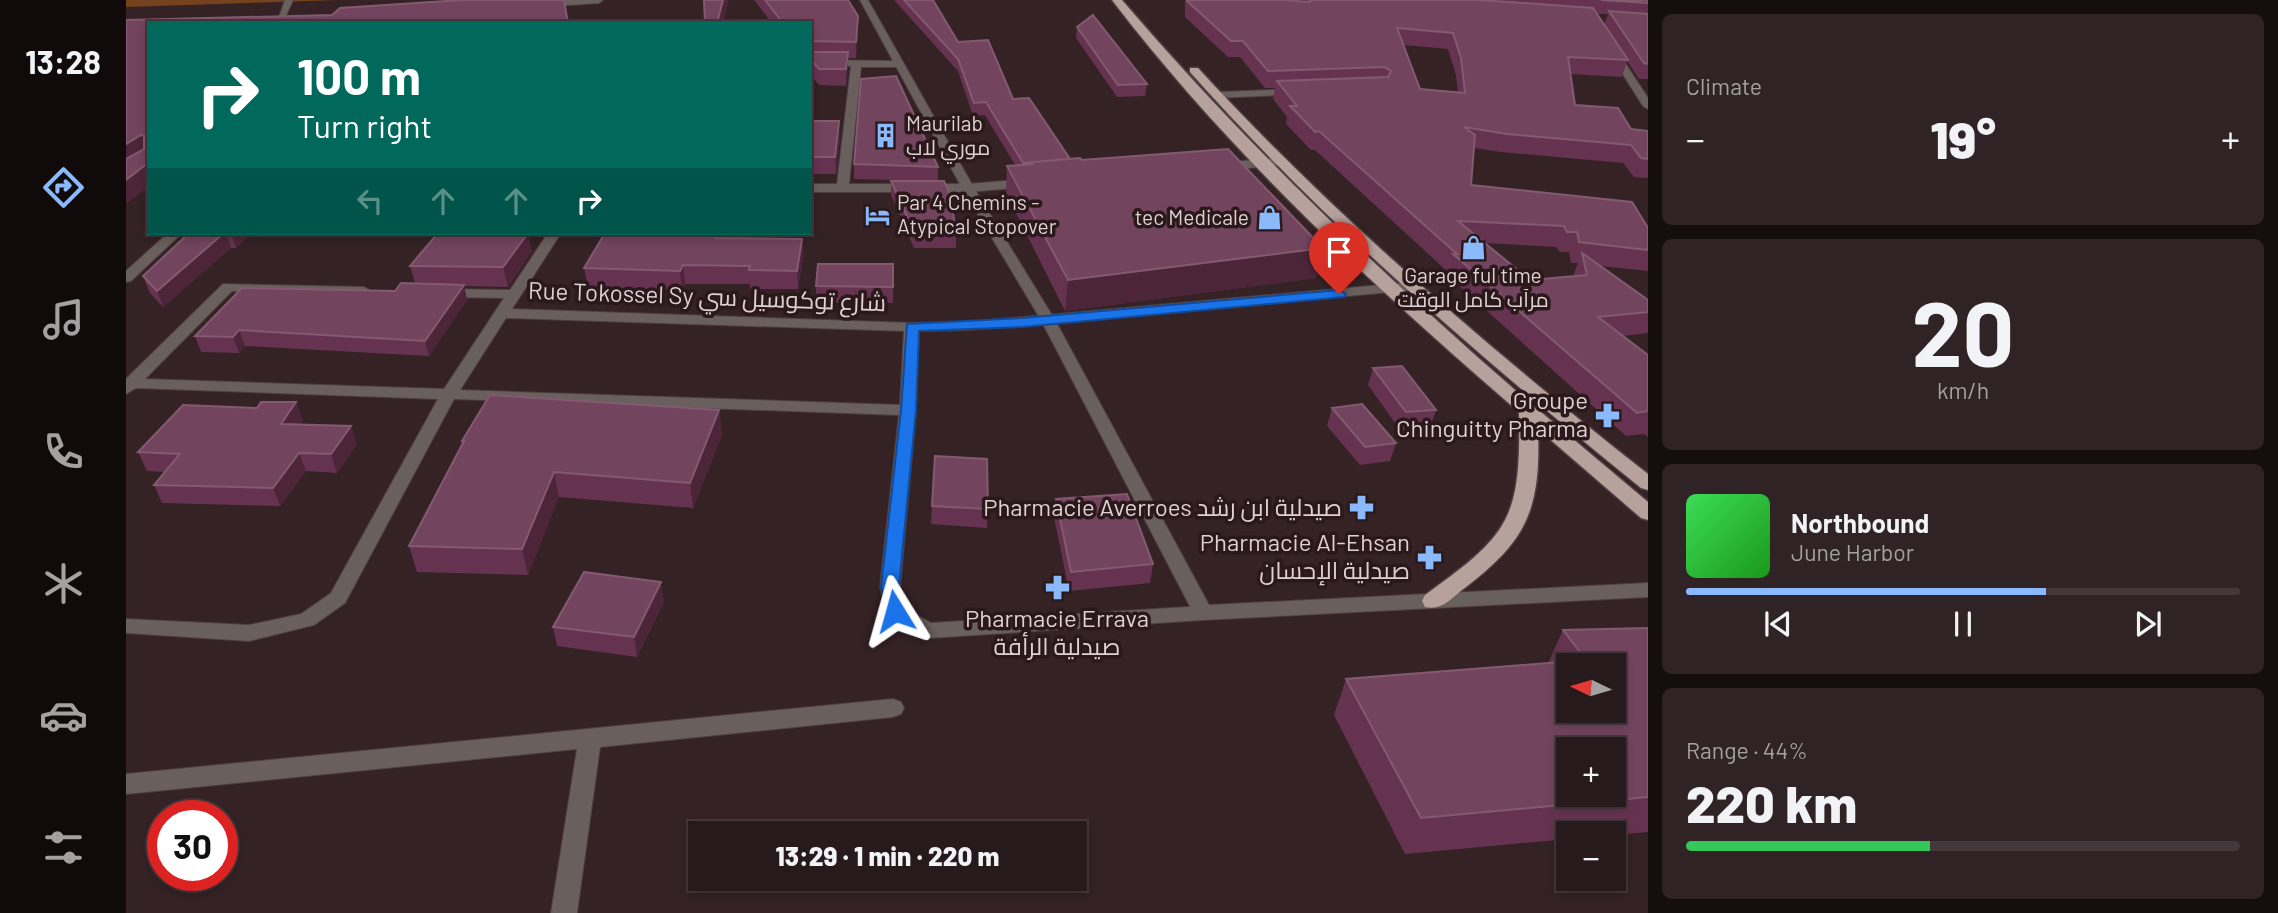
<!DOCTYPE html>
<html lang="en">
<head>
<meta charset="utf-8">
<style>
  :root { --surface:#271a1c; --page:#2f2325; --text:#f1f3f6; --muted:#a4a1a3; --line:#43383b; --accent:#8abafc }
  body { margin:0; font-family:Barlow,Cairo,sans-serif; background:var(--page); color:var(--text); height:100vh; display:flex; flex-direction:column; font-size:26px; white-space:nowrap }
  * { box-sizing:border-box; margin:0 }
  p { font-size:23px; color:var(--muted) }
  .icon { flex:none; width:38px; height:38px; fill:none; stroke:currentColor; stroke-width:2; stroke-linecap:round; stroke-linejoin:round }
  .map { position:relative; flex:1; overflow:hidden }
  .panel { display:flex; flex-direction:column; gap:14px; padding:14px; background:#150e0f; width:630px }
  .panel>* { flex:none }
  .hud { position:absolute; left:21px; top:21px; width:665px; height:214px; border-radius:0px; box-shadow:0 4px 10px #0003,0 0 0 2px var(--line); background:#00695c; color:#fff; overflow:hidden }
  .needle { width:46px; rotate:275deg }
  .tools { position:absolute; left:1430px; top:653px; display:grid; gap:14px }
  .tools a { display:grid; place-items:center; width:70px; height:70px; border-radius:0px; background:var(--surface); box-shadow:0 4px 10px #0003,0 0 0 2px var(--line); font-size:35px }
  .speed { position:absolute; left:21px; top:800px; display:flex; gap:14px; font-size:35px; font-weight:700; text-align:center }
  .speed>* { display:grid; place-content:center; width:91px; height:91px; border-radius:50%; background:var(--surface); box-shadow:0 4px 10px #0003,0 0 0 2px var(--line); line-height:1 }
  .speed .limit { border:10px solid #d22; background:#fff; color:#111 }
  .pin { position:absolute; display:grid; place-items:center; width:60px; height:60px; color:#fff; margin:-72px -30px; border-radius:50% 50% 50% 0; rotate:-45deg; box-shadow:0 0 7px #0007 }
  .pin .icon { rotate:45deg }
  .me { position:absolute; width:77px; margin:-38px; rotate:352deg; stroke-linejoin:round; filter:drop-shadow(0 0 5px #0008) }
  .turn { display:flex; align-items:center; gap:24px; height:147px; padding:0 35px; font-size:32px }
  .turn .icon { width:91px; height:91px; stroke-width:2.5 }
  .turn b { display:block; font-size:49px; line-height:60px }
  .lanes { display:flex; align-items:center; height:66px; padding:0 35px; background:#0003; justify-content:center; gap:35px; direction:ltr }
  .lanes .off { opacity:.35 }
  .big { font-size:52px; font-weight:800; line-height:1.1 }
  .panel .card { flex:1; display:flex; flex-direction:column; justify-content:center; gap:10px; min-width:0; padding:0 24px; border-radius:10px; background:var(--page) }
  .panel .dial { align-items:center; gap:0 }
  .dial b { font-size:91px; line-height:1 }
  .song { display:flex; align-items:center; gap:21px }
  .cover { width:84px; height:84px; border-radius:10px; background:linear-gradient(135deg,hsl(130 70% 55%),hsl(120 70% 35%)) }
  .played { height:7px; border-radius:4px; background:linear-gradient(90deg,var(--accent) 65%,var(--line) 65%) }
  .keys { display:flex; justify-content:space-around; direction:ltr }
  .heat { display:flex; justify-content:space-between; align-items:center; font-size:38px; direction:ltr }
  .charge { height:10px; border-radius:5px; background:linear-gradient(90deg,#34c759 44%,var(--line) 0) }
  .trip { position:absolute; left:562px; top:821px; width:399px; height:70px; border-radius:0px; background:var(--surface); box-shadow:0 4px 10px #0003,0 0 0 2px var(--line); font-weight:800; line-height:70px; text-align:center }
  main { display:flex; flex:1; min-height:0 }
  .menu { display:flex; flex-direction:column; width:126px; justify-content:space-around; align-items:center; background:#100a0b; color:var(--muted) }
  .menu .icon { width:49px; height:49px }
  .menu .on { color:var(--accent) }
  .menu b { font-size:32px; color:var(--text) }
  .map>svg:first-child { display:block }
</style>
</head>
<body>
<main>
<nav class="menu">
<b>13:28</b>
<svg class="icon on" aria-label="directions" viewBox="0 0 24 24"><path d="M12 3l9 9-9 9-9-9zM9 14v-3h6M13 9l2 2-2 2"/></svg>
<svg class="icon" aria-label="music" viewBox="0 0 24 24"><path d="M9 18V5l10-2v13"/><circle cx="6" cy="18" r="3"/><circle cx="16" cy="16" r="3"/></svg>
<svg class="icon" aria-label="phone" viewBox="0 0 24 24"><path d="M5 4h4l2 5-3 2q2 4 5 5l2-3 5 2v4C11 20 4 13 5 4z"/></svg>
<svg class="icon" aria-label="climate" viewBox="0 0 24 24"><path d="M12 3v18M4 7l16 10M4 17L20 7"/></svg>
<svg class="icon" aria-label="car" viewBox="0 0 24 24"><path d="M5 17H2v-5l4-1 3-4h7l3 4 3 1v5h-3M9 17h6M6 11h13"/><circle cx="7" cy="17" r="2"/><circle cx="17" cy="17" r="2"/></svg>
<svg class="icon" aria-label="filters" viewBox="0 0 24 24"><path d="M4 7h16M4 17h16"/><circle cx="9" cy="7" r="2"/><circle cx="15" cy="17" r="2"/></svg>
</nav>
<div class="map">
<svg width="1522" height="913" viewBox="0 0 1522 913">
  <rect width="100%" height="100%" fill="#342225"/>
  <path fill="#74421d" d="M0,0H213L0,7Z"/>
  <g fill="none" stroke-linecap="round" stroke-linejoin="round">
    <defs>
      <path id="minor" d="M159,0H167L158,20H152Z
        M1484,49H1490L1522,98V109L1517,106L1482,51Z
        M684,60L772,61L777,64L772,67H735L723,184H842L901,179L907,183L901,187L842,192H684V184H711L725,66H684Z
        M1171,89L1175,90V94L1091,98L1086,95L1091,92Z
        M1149,158L1153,159V165L1093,171L1087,167L1093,163Z
        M42,233H56L5,281L0,282V271Z
        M422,233H435L386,309L786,323L842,322L1288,282L1295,286L1288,290L842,330L793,331L790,410L774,587L783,611L805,623L1077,606L1084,608L1087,613L1084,618L1077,620L804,638C774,630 761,617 754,587L773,415L328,399L219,603L188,625L123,641L0,633V619L123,625L175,614L205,593L312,399L10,388L0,394V379L97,284L238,287L245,291L238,295L106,291L19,379L318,389L378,298L319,297L312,293L319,289L384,290ZM380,318L778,331L774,405L334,390Z
        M767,699L775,702L778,708L775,714L767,717L474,747L451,913H425L451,749L0,794V774Z"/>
      <path id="tertiary" d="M436,0H477L473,3L416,7L412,4Z
        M734,0H742L848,188L929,320L1083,605L1522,583V597L1077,620L1070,618L915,320L836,188Z"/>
      <path id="trunk" d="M986,0H996C1117,141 1248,267 1388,389L1406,405L1413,406L1415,412L1522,502V520L1515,518L1412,429C1415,510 1401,541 1336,590C1325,599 1315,611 1299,607L1296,601L1299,595C1384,534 1395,519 1393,412C1248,287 1103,153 986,0Z
        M1064,68H1072C1205,213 1367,352 1522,474V490L1515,488C1358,361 1199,224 1064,72Z"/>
    </defs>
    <use href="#minor" stroke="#4f3e41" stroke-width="2"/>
    <use href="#tertiary" stroke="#4f3e41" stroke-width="2"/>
    <use href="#trunk" stroke="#4f3e41" stroke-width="3"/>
    <use href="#minor" fill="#695f5d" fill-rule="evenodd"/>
    <use href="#tertiary" fill="#695f5d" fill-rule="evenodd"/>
    <use href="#trunk" fill="#b6a19c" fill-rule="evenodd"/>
  </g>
  <path fill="#653350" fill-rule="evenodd" d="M628,0H722L732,16V31L730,58H722V69L720,86L693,85L684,74V23H646Z
    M768,0H807L832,42L944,159L956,160L1190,278L939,311L880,193L881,166L889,165L859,115L847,116L832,71Z
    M1059,0H1158L1178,1L1179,0H1522V79H1513L1501,61L1496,77L1445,74L1449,105L1505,129L1522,131V178L1508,177L1497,163L1375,152L1348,148L1345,185L1522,228V271L1475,266L1522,300V333L1497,336L1522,355V437L1518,434L1500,436L1321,275L1322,272L1189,150H1185L1160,124L1161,117L1147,99L1149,88H1139L1114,57H1102L1059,17ZM1471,14H1482L1478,25ZM1278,45L1322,49L1330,75L1332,92L1294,89ZM1359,243L1430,247L1434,252H1443L1445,263H1452L1448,273V276L1404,280Z
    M951,27L1021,84L1019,96L991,97L950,38Z
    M684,121L714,137L710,174H684Z
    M728,164L812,167V181L728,179Z
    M765,181L830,235V248H788L765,195Z
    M63,233H125L110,248H105L37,307L24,293L17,276Z
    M479,233H596L595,238L676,239L677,257L672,289H624V284H559L556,290L462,287L458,268Z
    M406,251L382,287L338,286L341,300L303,356L119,346L113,353L75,352L69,336L269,291L289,283L284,266Z
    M767,264V303H690V286Z
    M1247,368L1310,410L1304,428L1274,430L1242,385Z
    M170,402L177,420L174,424L231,444L211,473L180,471L154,506L36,503L28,485L39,472L21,471L12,452L131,408Z
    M1206,408L1270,443L1264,461L1234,465L1201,426Z
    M593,410L596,435L567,508L433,497L402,575L291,572L283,546L337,444L336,441Z
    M930,499L1027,564L1024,583L943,591L928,517Z
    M806,506L862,509L861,528L805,524Z
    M538,602L511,657L431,646L427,627Z
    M1522,628V832L1488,835V833H1442V839L1279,854L1208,715L1220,679L1422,663L1437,630Z"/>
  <path fill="#4c2539" d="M597,0H603L597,23H591Z
    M732,16V31L730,58V42Z
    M722,52V69L720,86V69Z
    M713,121L714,137L710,174L709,157Z
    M15,135L22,153L0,166V144Z
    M23,162V186L0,204V180Z
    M98,233H100L105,248L37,307L31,291Z
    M105,233H125L110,248Z
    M402,233L406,251L382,287L377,267Z
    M590,233H596L591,256L590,238Z
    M676,239L677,257L672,289L671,271Z
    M1197,248L1190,278L939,311L942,280Z
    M557,265L559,284L556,290L554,271Z
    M338,285L341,300L303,356L299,341Z
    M113,330L119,346L113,353L107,337Z
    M170,402L177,420L161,442L155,424Z
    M593,410L596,435L567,508L564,483Z
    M225,426L231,444L211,473L205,454Z
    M173,453L180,471L154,506L147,488Z
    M428,472L433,497L402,575L396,549Z
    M535,582L538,602L511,657L508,637Z"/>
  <path fill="#72445e" stroke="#835a70" stroke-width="2" fill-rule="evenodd" d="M336,0H438L442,23H23V162L0,180V159L18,149V136L15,135L0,144V20L206,15L214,8Z
    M578,0H597L591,23H579Z
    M639,0H722L732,16L730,42L684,41V23H657Z
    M778,0H807L832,42L862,40L887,99L903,98L944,159L897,163L860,102L848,103L832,59Z
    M1061,0H1158L1184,2V0H1354L1467,8L1502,60L1442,57L1449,105L1492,108L1505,129L1522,131V159L1515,158L1505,145L1381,134L1338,127L1349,135L1345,185L1506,202L1522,228V250L1453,242L1451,232H1441L1438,226L1332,221L1404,280L1461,275L1456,253L1522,300V312L1472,317L1522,355V411L1511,413L1327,254H1331L1193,131L1189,132L1164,106H1171L1151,81L1262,77L1265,71L1258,67L1142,71L1117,41H1105L1061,1ZM1271,28L1327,33L1335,58L1339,93L1294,89Z
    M1475,0H1522V3Z
    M1483,11L1522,14V64L1518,63Z
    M967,15L1021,84L992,85L951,27Z
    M684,52H722L720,69H693L684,58Z
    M770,76L812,167L728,164L735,79Z
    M684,121H713L709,157H684Z
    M1102,149L1197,248L942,280L881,166L907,164L906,162L954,158L956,160Z
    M765,181H818L825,197L830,235L789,234Z
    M63,233H98L31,291L17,276Z
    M312,233H402L377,267L284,266Z
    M479,233H590V238L676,239L671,271L623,270L624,266L557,265L554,271L458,268Z
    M692,264H767V287L690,286Z
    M275,283L338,285L299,341L113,330L107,337L69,336L116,288L269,291Z
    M1276,366L1310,410L1280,412L1247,368Z
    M364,395L593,410L564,483L428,472L396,549L283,546L338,441H336Z
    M135,402H170L155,424L225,426L205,454L173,453L147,488L28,485L54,454L12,452L57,405L131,408Z
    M1236,404L1270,443L1239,447L1206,408Z
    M809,456L861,459L862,509L806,506Z
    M1001,494L1027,564L945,572L930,499Z
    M458,572L535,582L508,637L427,627Z
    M1522,628V797L1295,818L1220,679L1460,660L1437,630ZM1442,665H1488V710H1442ZM1442,749H1488V794H1442Z"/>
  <path fill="#1a73e8" stroke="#114b97" stroke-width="2" d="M1213,290L1220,294L1218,297L896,327L793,331L790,410L773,587L779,611L776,616H763L755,587L775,410L781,324L896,318Z"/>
  <defs>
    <symbol id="building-bare" viewBox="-9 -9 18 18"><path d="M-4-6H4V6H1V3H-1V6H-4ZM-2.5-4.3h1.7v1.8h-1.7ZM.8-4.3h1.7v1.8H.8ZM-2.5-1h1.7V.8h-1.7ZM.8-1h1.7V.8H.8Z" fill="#8abafc" stroke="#2a181b" stroke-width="2.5" paint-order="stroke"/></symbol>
    <symbol id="hotel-bare" viewBox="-9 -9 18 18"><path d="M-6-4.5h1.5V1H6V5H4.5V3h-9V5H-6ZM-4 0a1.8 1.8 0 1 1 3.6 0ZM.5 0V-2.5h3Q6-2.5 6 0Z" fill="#8abafc" stroke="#2a181b" stroke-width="2.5" paint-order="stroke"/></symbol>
    <symbol id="shop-bare" viewBox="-9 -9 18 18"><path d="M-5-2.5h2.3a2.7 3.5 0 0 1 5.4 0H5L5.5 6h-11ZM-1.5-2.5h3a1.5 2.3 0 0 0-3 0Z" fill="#8abafc" stroke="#2a181b" stroke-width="2.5" paint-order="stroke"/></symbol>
    <symbol id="pharmacy-bare" viewBox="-9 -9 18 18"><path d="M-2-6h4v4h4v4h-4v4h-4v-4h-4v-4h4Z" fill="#8abafc" stroke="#2a181b" stroke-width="2.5" paint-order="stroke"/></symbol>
  </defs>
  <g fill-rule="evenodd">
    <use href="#building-bare" x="742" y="118" width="35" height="35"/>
    <use href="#hotel-bare" x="734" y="198" width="35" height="35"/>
    <use href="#shop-bare" x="1126" y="200" width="35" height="35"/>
    <use href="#shop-bare" x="1330" y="230" width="35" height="35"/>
    <use href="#pharmacy-bare" x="1464" y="398" width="35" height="35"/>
    <use href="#pharmacy-bare" x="1218" y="490" width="35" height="35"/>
    <use href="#pharmacy-bare" x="1286" y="540" width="35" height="35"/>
    <use href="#pharmacy-bare" x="914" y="570" width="35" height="35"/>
  </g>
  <g text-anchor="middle" stroke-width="7" stroke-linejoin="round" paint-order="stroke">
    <g font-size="21" fill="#ded1d3" stroke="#2a181b" text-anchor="start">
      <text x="780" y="131">Maurilab<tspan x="780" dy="24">موري لاب</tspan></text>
      <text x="771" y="210">Par 4 Chemins -<tspan x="771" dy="24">Atypical Stopover</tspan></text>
      <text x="1123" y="225" text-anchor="end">tec Medicale</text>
      <text x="1347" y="283" text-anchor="middle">Garage ful time<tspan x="1347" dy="24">مرآب كامل الوقت</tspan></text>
    </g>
    <g font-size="24" fill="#ded1d3" stroke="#2a181b">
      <text transform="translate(581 297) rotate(2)" y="8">Rue Tokossel Sy شارع توكوسيل سي</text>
    </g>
    <g font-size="24" fill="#ded1d3" stroke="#2a181b" text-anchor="end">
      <text x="1462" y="409">Groupe<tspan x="1462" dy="28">Chinguitty Pharma</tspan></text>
      <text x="1216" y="516">Pharmacie Averroes صيدلية ابن رشد</text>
      <text x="1284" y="551">Pharmacie Al-Ehsan<tspan x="1284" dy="28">صيدلية الإحسان</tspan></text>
      <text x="931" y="627" text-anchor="middle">Pharmacie Errava<tspan x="931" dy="28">صيدلية الرأفة</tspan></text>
    </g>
  </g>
</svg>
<div class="tools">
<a><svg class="needle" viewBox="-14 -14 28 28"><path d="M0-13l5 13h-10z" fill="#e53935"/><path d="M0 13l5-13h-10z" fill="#a4a1a3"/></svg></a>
<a>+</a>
<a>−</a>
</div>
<div class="speed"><div class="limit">30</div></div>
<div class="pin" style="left:1213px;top:294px;background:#d93025"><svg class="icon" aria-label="arrive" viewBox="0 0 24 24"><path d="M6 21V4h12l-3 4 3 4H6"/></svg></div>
<svg class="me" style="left:769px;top:611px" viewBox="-20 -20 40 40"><path d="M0-17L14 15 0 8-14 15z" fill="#1a73e8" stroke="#fff" stroke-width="4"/></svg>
<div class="trip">13:29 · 1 min · 220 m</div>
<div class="hud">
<div class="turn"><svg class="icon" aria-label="right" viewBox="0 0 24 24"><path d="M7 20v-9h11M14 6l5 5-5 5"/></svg><div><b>100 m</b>Turn right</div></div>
<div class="lanes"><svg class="icon off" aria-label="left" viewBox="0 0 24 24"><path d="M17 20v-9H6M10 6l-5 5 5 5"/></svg><svg class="icon off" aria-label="ahead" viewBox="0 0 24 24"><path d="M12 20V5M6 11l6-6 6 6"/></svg><svg class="icon off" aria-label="ahead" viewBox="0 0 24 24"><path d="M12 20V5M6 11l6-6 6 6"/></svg><svg class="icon" aria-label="right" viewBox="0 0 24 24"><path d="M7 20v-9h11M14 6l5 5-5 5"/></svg></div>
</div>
</div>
<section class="panel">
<div class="card"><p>Climate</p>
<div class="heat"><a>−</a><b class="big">19°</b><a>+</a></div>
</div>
<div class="card dial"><b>20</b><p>km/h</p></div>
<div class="card">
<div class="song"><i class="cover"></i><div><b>Northbound</b><p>June Harbor</p></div></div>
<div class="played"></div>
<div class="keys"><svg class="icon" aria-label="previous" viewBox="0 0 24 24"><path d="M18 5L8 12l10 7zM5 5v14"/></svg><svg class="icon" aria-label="pause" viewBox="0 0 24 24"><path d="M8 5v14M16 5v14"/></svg><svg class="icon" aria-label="next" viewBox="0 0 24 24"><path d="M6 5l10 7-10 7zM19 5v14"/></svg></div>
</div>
<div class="card"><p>Range · 44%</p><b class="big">220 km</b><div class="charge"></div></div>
</section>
</main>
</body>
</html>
